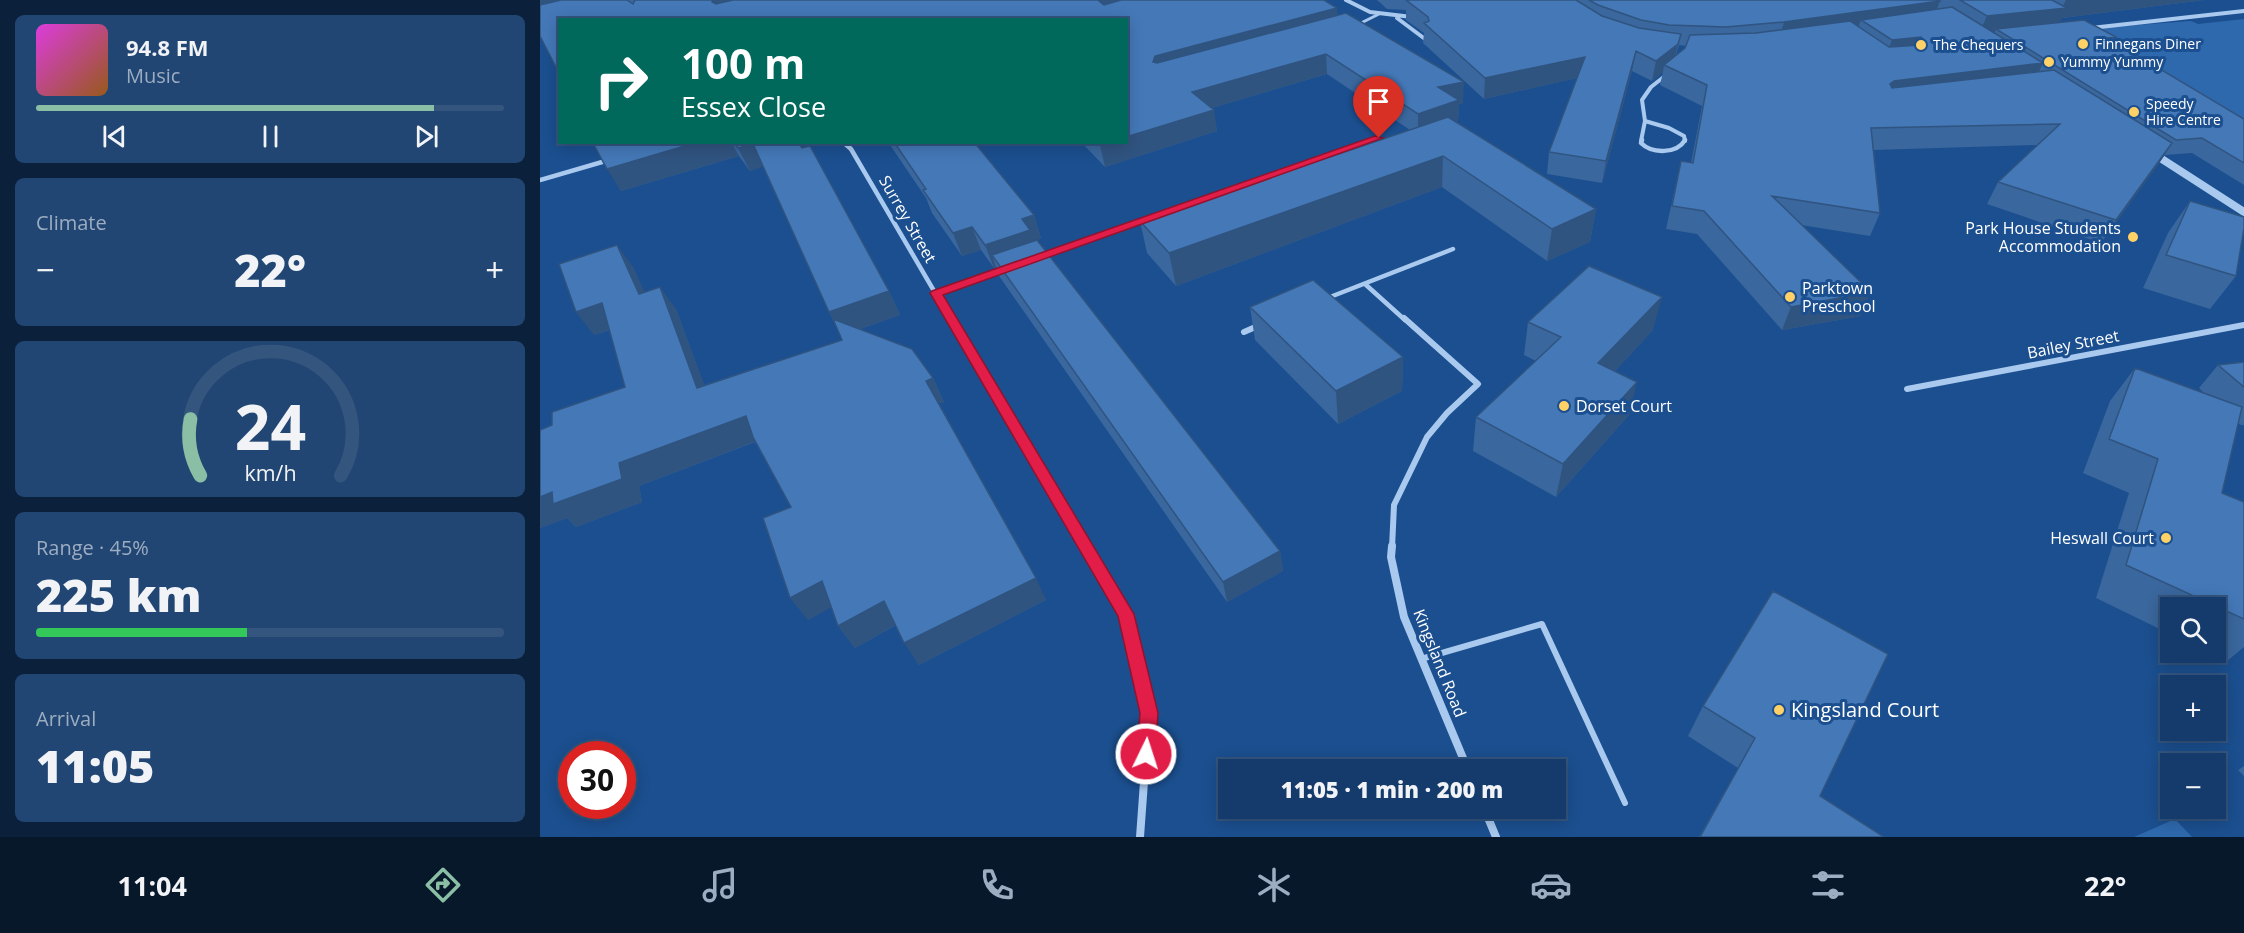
<!DOCTYPE html>
<html lang="en">
<head>
<meta charset="utf-8">
<style>
  :root { --surface:#143b6b; --page:#214673; --text:#f1f3f6; --muted:#9dadc1; --line:#33557e; --accent:#8abfa5 }
  body { margin:0; font-family:"Open Sans",sans-serif; background:var(--page); color:var(--text); height:100vh; display:flex; flex-direction:column; font-size:22px; white-space:nowrap }
  * { box-sizing:border-box; margin:0 }
  p { font-size:20px; color:var(--muted) }
  .icon { flex:none; width:33px; height:33px; fill:none; stroke:currentColor; stroke-width:2; stroke-linecap:round; stroke-linejoin:round }
  .map { position:relative; flex:1; overflow:hidden }
  .side { display:flex; flex-direction:column; gap:15px; padding:15px; background:#0b203b; width:540px }
  .side>* { flex:none }
  .banner { position:absolute; left:18px; top:18px; width:570px; height:126px; border-radius:0px; box-shadow:0 3px 15px #0003,0 0 0 2px var(--line); background:#00695c; color:#fff; overflow:hidden }
  .tools { position:absolute; left:1620px; top:597px; display:grid; gap:12px }
  .tools a { display:grid; place-items:center; width:66px; height:66px; border-radius:0px; background:var(--surface); box-shadow:0 3px 15px #0003,0 0 0 2px var(--line); font-size:30px }
  .speed { position:absolute; left:18px; top:741px; display:flex; gap:12px; font-size:30px; font-weight:700; text-align:center }
  .speed>* { display:grid; place-content:center; width:78px; height:78px; border-radius:50%; background:var(--surface); box-shadow:0 3px 15px #0003,0 0 0 2px var(--line); line-height:1 }
  .speed .limit { border:9px solid #d22; background:#fff; color:#111 }
  .pin { position:absolute; display:grid; place-items:center; width:51px; height:51px; color:#fff; margin:-62px -26px; border-radius:50% 50% 50% 0; rotate:-45deg; box-shadow:0 0 6px #0007 }
  .pin .icon { rotate:45deg }
  .me { position:absolute; width:66px; margin:-33px; rotate:4deg; stroke-linejoin:round; filter:drop-shadow(0 0 4px #0008) }
  .turn { display:flex; align-items:center; gap:21px; height:126px; padding:0 24px; font-size:27px }
  .turn .icon { width:78px; height:78px; stroke-width:2.5 }
  .turn b { display:block; font-size:42px; line-height:51px }
  .big { font-size:45px; font-weight:800; line-height:1.1 }
  .side .widget { flex:1; display:flex; flex-direction:column; justify-content:center; gap:9px; min-width:0; padding:0 21px; border-radius:9px; background:var(--page) }
  .side .dial { align-items:center; gap:0 }
  .dial svg { height:156px; overflow:visible; fill:none; stroke:var(--line); stroke-width:7; stroke-linecap:round; text-anchor:middle }
  .dial text { fill:var(--text); stroke:none }
  .song { display:flex; align-items:center; gap:18px }
  .cover { width:72px; height:72px; border-radius:9px; background:linear-gradient(135deg,hsl(300 70% 55%),hsl(30 70% 35%)) }
  .played { height:6px; border-radius:3px; background:linear-gradient(90deg,var(--accent) 85%,var(--line) 85%) }
  .keys { display:flex; justify-content:space-around; direction:ltr }
  .heat { display:flex; justify-content:space-between; align-items:center; font-size:33px; direction:ltr }
  .charge { height:9px; border-radius:4px; background:linear-gradient(90deg,#34c759 45%,var(--line) 0) }
  .trip { position:absolute; left:678px; top:759px; width:348px; height:60px; border-radius:0px; background:var(--surface); box-shadow:0 3px 15px #0003,0 0 0 2px var(--line); font-weight:800; line-height:60px; text-align:center }
  .tab-bar { display:flex; height:96px; justify-content:space-around; align-items:center; background:#08182b; color:var(--muted) }
  .tab-bar .icon { width:42px; height:42px }
  .tab-bar .selected { color:var(--accent) }
  .tab-bar b { font-size:27px; color:var(--text) }
  main { display:flex; flex:1; min-height:0 }
  .map>svg:first-child { display:block }
</style>
</head>
<body>
<main>
<section class="side">
<div class="widget">
<div class="song"><i class="cover"></i><div><b>94.8 FM</b><p>Music</p></div></div>
<div class="played"></div>
<div class="keys"><svg class="icon" aria-label="previous" viewBox="0 0 24 24"><path d="M18 5L8 12l10 7zM5 5v14"/></svg><svg class="icon" aria-label="pause" viewBox="0 0 24 24"><path d="M8 5v14M16 5v14"/></svg><svg class="icon" aria-label="next" viewBox="0 0 24 24"><path d="M6 5l10 7-10 7zM19 5v14"/></svg></div>
</div>
<div class="widget"><p>Climate</p>
<div class="heat"><a>−</a><b class="big">22°</b><a>+</a></div>
</div>
<div class="widget dial"><svg viewBox="0 0 100 80">
<path d="M14 69A42 42 0 1 1 86 69"/>
<path d="M14 69A42 42 0 0 1 9 40" stroke="#8abfa5"/>
<text x="50" y="56" font-size="32" font-weight="700">24</text>
<text x="50" y="72" font-size="11">km/h</text>
</svg></div>
<div class="widget"><p>Range · 45%</p><b class="big">225 km</b><div class="charge"></div></div>
<div class="widget"><p>Arrival</p><b class="big">11:05</b></div>
</section>
<div class="map">
<svg width="1704" height="837" viewBox="0 0 1704 837">
  <rect width="100%" height="100%" fill="#1b4f8f"/>
  <path fill="#2e69ad" d="M1704,19V137L1530,30L1651,21L1658,24Z
    M1635,819L1652,837H1594Z"/>
  <g fill="none" stroke-linecap="round" stroke-linejoin="round">
    <path stroke="#a9c9ee" stroke-width="3" d="M817,25L839,14"/>
    <path stroke="#a9c9ee" stroke-width="6" d="M881,659L1002,624L1085,803"/>
    <path stroke="#a9c9ee" stroke-width="4" d="M806,0L830,12L872,17
      M857,18L885,39
      M1551,28L1704,11
      M1105,121L1129,128L1144,136L1145,141
      M1105,121L1102,100L1111,87L1125,76
      M833,141L839,139
      M1101,141L1105,121"/>
    <path stroke="#a9c9ee" stroke-width="4.5" d="M1102,140L1101,143C1112,154 1137,154 1145,140
      M303,142L311,149L411,320
      M0,180L69,160
      M655,202L837,140
      M502,256L606,220
      M825,284L865,320
      M396,293L464,269
      M785,299L913,249"/>
    <path stroke="#a9c9ee" stroke-width="6" d="M410,318L546,548
      M704,332L720,325
      M1367,389L1704,325
      M852,548L854,505L887,437L907,413L938,384L864,318"/>
    <path stroke="#a9c9ee" stroke-width="8" d="M545,546L586,614L609,713L600,837
      M852,546L851,557L864,617L928,770
      M944,808L956,837"/>
    <path stroke="#a9c9ee" stroke-width="8" d="M1611,152L1704,212"/>
  </g>
  <path fill="#3a679d" fill-rule="evenodd" d="M88,0H784L797,8V15L923,103L919,104L918,121L916,122L1056,209L1050,242L1007,261L902,187L636,286L607,253L600,221L870,130L787,74L672,108L677,131L565,167L541,142H586V20L0,36L88,1Z
    M837,0H1664L1522,18L1519,22L1576,37L1573,41L1704,119V185L1652,153L1625,155L1561,243L1447,204L1458,182L1497,145L1334,150L1340,213L1330,236L1261,225L1321,316L1242,330L1157,234L1126,229L1141,161L1151,163L1162,106L1120,85L1123,72L1112,81L1092,71L1062,183L1007,174L1009,152L1037,78L944,99L883,43L884,33L866,20V10L847,9ZM1139,45L1146,46L1145,48L1136,55Z
    M258,142L349,291L360,315L320,329L393,378L404,402L399,403L506,600L379,665L356,625L315,648L298,626L291,607L268,620L251,507L215,442L99,486L102,502L36,527L27,518L0,528V430L12,425L85,387L69,330L54,335L93,267L104,292L136,309L164,385L302,340L223,166L210,171L199,156L81,191L53,143Z
    M348,142H434L494,215L501,238L494,241L740,551L743,571L687,602L459,276L456,267L454,268L441,250L422,256L392,213L386,198Z
    M1650,201L1696,276L1670,309L1603,288L1628,233Z
    M710,307L863,357L862,391L798,424L715,340Z
    M988,322L1113,330L1075,371L1089,415L1016,497L933,451L936,417L996,361L984,355Z
    M1704,362V425H1701L1698,423L1682,493L1704,502V647L1687,661L1670,652H1676V608H1630V634L1556,598L1589,493L1543,473L1570,401L1595,368L1665,394L1659,388L1678,365Z
    M1233,591L1280,796L1344,837H1159L1198,768L1148,736L1163,706Z
    M1704,766V776L1698,770Z"/>
  <path fill="#305480" d="M0,0H77L0,20Z
    M173,0H247L184,16L172,2Z
    M560,0H624L566,16L559,1Z
    M1526,0H1664L1522,18L1517,27L1456,29L1454,34L1438,36L1447,16L1522,8Z
    M1400,1L1393,20H1321L1317,31L1238,42L1244,22Z
    M797,8V27L619,76L613,62L615,56Z
    M1141,34L1133,64L1124,65L1123,72L1112,81L1116,61Z
    M1381,37L1373,57L1344,60L1352,40Z
    M1096,51L1092,71L1062,183L1066,161Z
    M786,54L787,74L655,113L652,92Z
    M1045,57L1042,77L944,99L945,78Z
    M1503,63L1493,84L1346,102L1350,84L1354,81Z
    M924,82L923,103L919,104L918,121L878,135V114L898,87Z
    M674,110L677,131L565,167L560,145L568,142H586V137Z
    M158,142H191L199,156L81,191L67,169Z
    M1632,143L1618,165L1561,243L1576,220Z
    M213,144L225,166L210,171L198,148Z
    M903,156L902,187L636,286L629,253Z
    M1056,209L1050,242L1007,261L1012,229Z
    M494,215L501,238L494,241L498,253L452,255L456,267L454,268L445,245L482,219Z
    M432,227L441,250L422,256L413,233Z
    M77,245L93,267L115,316L99,294Z
    M120,287L136,309L174,411L157,388Z
    M349,291L360,315L302,335L289,312Z
    M1331,292L1321,316L1242,330L1251,307Z
    M1122,297L1113,330L1051,397L1058,363Z
    M62,303L79,326L54,335L36,312Z
    M863,357L862,391L798,424L796,391Z
    M393,378L404,402L397,404L386,381Z
    M1097,382L1089,415L1016,497L1023,464Z
    M206,416L222,439L99,486L102,502L36,527L27,518L0,528V497L79,463Z
    M740,551L743,571L687,602L683,582Z
    M496,578L506,600L379,665L364,643Z
    M282,581L299,603L268,620L250,598Z
    M344,601L359,623L315,648L298,626Z"/>
  <path fill="#4478b7" stroke="#305480" stroke-width="1.5" d="M21,0H87L93,4L95,0H173L172,2L176,4L193,0H560L559,1L564,5L581,0H784L797,8L615,56L613,62L617,63L806,13L924,82L898,87L919,100L878,114L786,54L652,92L674,110L586,137V20H20V75L0,36V5Z
    M866,0H1036L1062,16L1099,28L1141,34L1138,44L1116,61L1096,51L1066,161L1009,152L1045,57L945,78L884,23L889,21L888,17Z
    M1049,0H1399L1400,1L1244,22L1186,27L1129,25L1101,20L1058,5Z
    M1420,0H1512L1527,8L1447,16Z
    M1412,7L1503,63L1354,81L1350,84L1352,88L1514,70L1632,143L1576,220L1458,182L1520,124L1331,128L1340,213L1232,196L1331,292L1251,307L1164,211L1132,206L1141,161L1153,163L1167,85L1124,65L1145,48L1150,35L1216,33L1310,21L1349,47L1382,45L1385,41L1381,37L1352,40L1321,20Z
    M1544,20L1576,37L1568,38L1704,119V163L1662,138L1636,140L1456,29Z
    M908,117L1056,209L1012,229L903,156L629,253L600,221Z
    M55,142H158L67,169L53,143Z
    M194,142H258L262,148L270,146L349,291L289,312L213,144L198,148Z
    M354,142H434L494,215L482,219L490,230L445,245L432,227L413,233L383,190L386,189Z
    M557,142H568L560,145Z
    M1650,201L1704,217V228L1696,276L1626,255Z
    M497,240L740,551L683,582L452,255Z
    M77,245L99,294L120,287L157,388L302,340L293,319L372,349L393,378L386,381L496,578L364,643L344,601L298,626L282,581L250,598L223,518L251,507L213,437L206,416L79,463L82,479L13,504L12,492L0,497V430L12,425V412L85,387L62,303L36,312L19,264Z
    M1049,266L1122,297L1058,363L1097,382L1023,464L936,417L1021,337L988,322Z
    M773,280L863,357L796,391L710,307Z
    M1704,362V387L1678,365Z
    M1595,368L1702,407L1682,493L1704,502V619L1586,565L1618,459L1569,439Z
    M1233,591L1348,654L1280,796L1344,837H1160L1215,738L1163,706Z"/>
  <path fill="#e11d48" stroke="#92132f" stroke-width="1.5" d="M835,136L843,138L403,295L594,614L618,713L615,754L613,760L606,763L599,760L597,754L600,713L578,616L390,293L392,291Z"/>
  <g fill="#ffd166" stroke="#1b4f8f" stroke-width="2">
    <circle cx="1543" cy="44" r="6"/>
    <circle cx="1381" cy="45" r="6"/>
    <circle cx="1509" cy="62" r="6"/>
    <circle cx="1594" cy="112" r="6"/>
    <circle cx="1593" cy="237" r="6"/>
    <circle cx="1250" cy="297" r="6"/>
    <circle cx="1024" cy="406" r="6"/>
    <circle cx="1626" cy="538" r="6"/>
    <circle cx="1239" cy="710" r="6"/>
  </g>
  <g text-anchor="middle" stroke-width="6" stroke-linejoin="round" paint-order="stroke">
    <g font-size="14" fill="#fff" stroke="#1b4f8f" text-anchor="start">
      <text x="1555" y="49">Finnegans Diner</text>
      <text x="1393" y="50">The Chequers</text>
      <text x="1521" y="67">Yummy Yummy</text>
      <text x="1606" y="109">Speedy<tspan x="1606" dy="16">Hire Centre</tspan></text>
    </g>
    <g font-size="16" fill="#fff" stroke="#1b4f8f">
      <text transform="translate(368 219) rotate(60)" y="6">Surrey Street</text>
      <text transform="translate(1533 344) rotate(-11)" y="6">Bailey Street</text>
      <text transform="translate(900 663) rotate(68)" y="6">Kingsland Road</text>
    </g>
    <g font-size="16" fill="#fff" stroke="#1b4f8f" text-anchor="end">
      <text x="1581" y="234">Park House Students<tspan x="1581" dy="18">Accommodation</tspan></text>
      <text x="1262" y="294" text-anchor="start">Parktown<tspan x="1262" dy="18">Preschool</tspan></text>
      <text x="1036" y="412" text-anchor="start">Dorset Court</text>
      <text x="1614" y="544">Heswall Court</text>
    </g>
    <g font-size="20" fill="#fff" stroke="#1b4f8f" text-anchor="start">
      <text x="1251" y="717">Kingsland Court</text>
    </g>
  </g>
</svg>
<div class="tools">
<a><svg class="icon" aria-label="search" viewBox="0 0 24 24"><circle cx="10" cy="10" r="6"/><path d="M15 15l6 6"/></svg></a>
<a>+</a>
<a>−</a>
</div>
<div class="speed"><div class="limit">30</div></div>
<div class="pin" style="left:839px;top:138px;background:#d93025"><svg class="icon" aria-label="arrive" viewBox="0 0 24 24"><path d="M6 21V4h12l-3 4 3 4H6"/></svg></div>
<svg class="me" style="left:606px;top:754px" viewBox="-20 -20 40 40"><circle r="17" fill="#e11d48" stroke="#fff" stroke-width="3"/><path d="M0-11L8 9 0 5-8 9z" fill="#fff"/></svg>
<div class="trip">11:05 · 1 min · 200 m</div>
<div class="banner">
<div class="turn"><svg class="icon" aria-label="right" viewBox="0 0 24 24"><path d="M7 20v-9h11M14 6l5 5-5 5"/></svg><div><b>100 m</b>Essex Close</div></div>
</div>
</div>
</main>
<nav class="tab-bar">
<b>11:04</b>
<svg class="icon selected" aria-label="directions" viewBox="0 0 24 24"><path d="M12 3l9 9-9 9-9-9zM9 14v-3h6M13 9l2 2-2 2"/></svg>
<svg class="icon" aria-label="music" viewBox="0 0 24 24"><path d="M9 18V5l10-2v13"/><circle cx="6" cy="18" r="3"/><circle cx="16" cy="16" r="3"/></svg>
<svg class="icon" aria-label="phone" viewBox="0 0 24 24"><path d="M5 4h4l2 5-3 2q2 4 5 5l2-3 5 2v4C11 20 4 13 5 4z"/></svg>
<svg class="icon" aria-label="climate" viewBox="0 0 24 24"><path d="M12 3v18M4 7l16 10M4 17L20 7"/></svg>
<svg class="icon" aria-label="car" viewBox="0 0 24 24"><path d="M5 17H2v-5l4-1 3-4h7l3 4 3 1v5h-3M9 17h6M6 11h13"/><circle cx="7" cy="17" r="2"/><circle cx="17" cy="17" r="2"/></svg>
<svg class="icon" aria-label="filters" viewBox="0 0 24 24"><path d="M4 7h16M4 17h16"/><circle cx="9" cy="7" r="2"/><circle cx="15" cy="17" r="2"/></svg>
<b>22°</b>
</nav>
</body>
</html>
